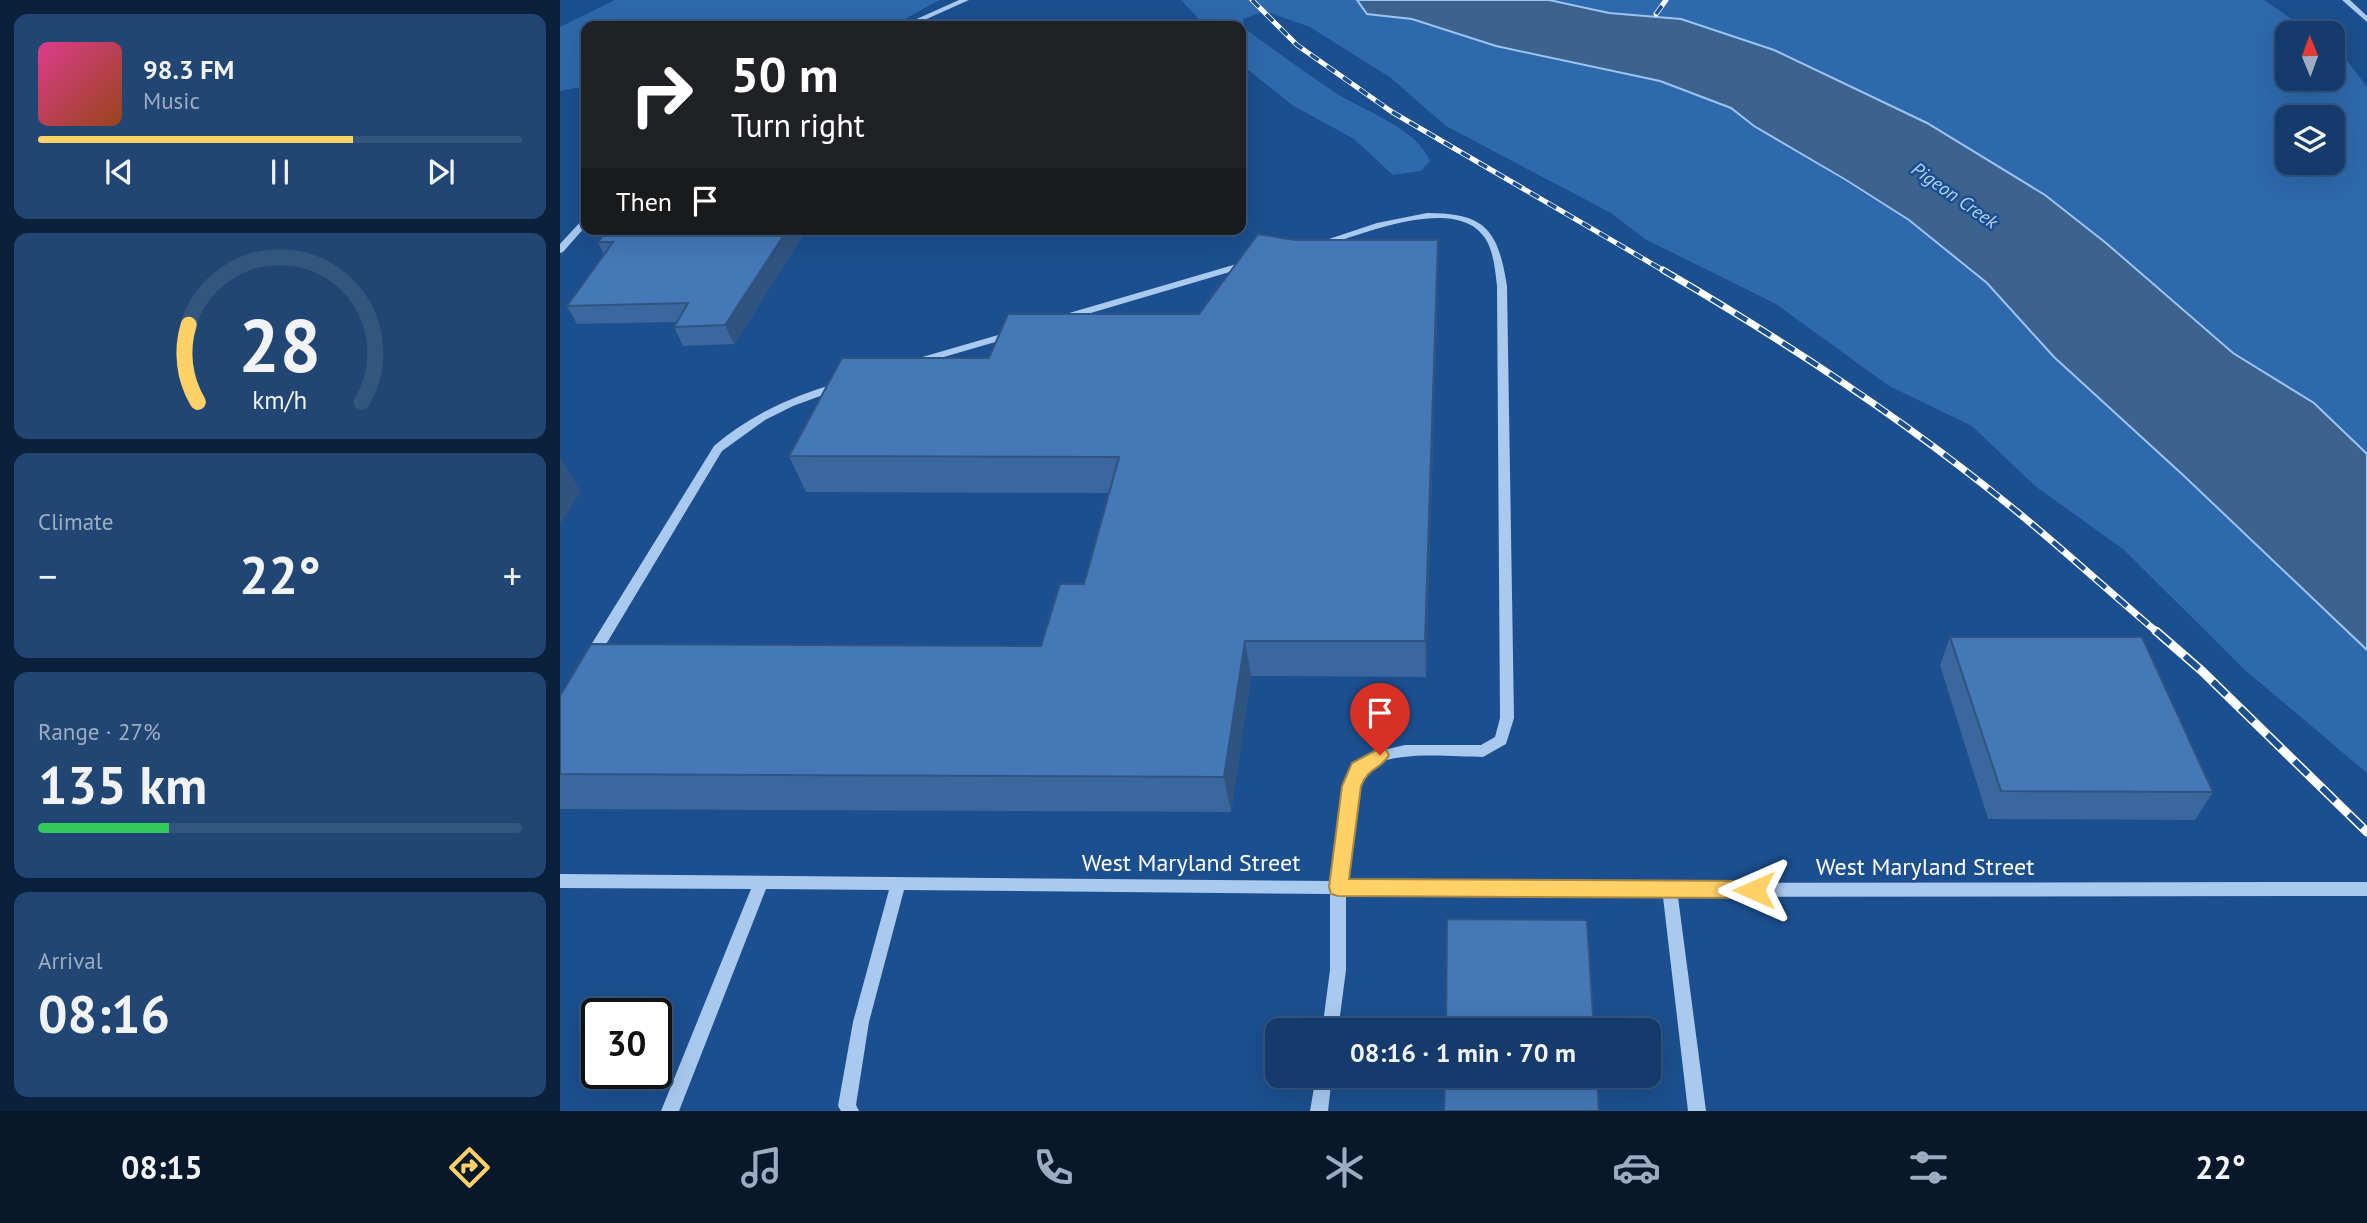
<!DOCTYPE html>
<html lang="en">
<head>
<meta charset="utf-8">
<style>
  :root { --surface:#143b6b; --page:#214673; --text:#f1f3f6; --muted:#9dadc1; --line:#33557e; --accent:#ffd166 }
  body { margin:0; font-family:"PT Sans",sans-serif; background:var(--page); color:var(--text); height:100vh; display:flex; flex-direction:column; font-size:26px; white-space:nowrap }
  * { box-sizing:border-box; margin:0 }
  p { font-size:23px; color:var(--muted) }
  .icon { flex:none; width:38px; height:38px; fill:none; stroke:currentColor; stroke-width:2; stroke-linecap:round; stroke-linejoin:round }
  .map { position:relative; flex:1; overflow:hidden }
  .drawer { display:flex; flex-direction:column; gap:14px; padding:14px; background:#0b203b; width:560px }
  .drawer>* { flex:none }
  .top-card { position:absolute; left:21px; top:21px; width:665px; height:214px; border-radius:14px; box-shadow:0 7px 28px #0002,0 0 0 2px var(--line); background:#202124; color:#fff; overflow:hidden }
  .needle { width:46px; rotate:359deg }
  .controls { position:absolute; left:1715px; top:21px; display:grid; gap:14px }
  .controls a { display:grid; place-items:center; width:70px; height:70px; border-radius:14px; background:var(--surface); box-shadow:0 7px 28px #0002,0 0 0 2px var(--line); font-size:35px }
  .speed { position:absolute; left:21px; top:998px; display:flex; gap:14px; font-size:35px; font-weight:700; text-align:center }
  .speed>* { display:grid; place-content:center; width:91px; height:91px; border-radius:50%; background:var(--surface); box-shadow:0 7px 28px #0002,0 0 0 2px var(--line); line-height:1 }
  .speed .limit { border:4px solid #111; border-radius:10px; background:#fff; color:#111 }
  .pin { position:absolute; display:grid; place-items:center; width:60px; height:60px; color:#fff; margin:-72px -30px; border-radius:50% 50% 50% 0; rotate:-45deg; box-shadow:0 0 7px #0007 }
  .pin .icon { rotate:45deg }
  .me { position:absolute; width:77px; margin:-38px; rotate:270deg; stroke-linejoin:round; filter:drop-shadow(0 0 5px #0008) }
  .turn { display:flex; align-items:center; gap:24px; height:147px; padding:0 35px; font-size:32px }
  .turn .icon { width:91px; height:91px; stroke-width:2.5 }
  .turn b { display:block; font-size:49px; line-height:60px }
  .then { display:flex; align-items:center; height:66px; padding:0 35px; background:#0003; gap:14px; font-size:26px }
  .big { font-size:52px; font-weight:700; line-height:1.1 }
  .drawer .card { flex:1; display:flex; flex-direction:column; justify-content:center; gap:10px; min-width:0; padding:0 24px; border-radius:14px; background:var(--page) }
  .drawer .dial { align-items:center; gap:0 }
  .dial svg { height:182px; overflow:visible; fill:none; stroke:var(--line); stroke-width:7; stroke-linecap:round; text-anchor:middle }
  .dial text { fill:var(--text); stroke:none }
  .song { display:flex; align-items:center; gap:21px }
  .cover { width:84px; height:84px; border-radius:10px; background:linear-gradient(135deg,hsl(330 70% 55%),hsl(20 70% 35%)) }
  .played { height:7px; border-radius:4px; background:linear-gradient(90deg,var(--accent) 65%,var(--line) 65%) }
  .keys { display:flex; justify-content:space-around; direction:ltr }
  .heat { display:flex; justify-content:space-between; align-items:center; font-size:38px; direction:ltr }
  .charge { height:10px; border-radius:5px; background:linear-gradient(90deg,#34c759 27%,var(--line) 0) }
  .trip { position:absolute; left:705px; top:1018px; width:396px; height:70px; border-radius:14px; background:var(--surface); box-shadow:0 7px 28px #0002,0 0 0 2px var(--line); font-weight:700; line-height:70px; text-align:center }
  .dock { display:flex; height:112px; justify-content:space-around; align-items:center; background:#08182b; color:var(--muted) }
  .dock .icon { width:49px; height:49px }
  .dock .current { color:var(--accent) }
  .dock b { font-size:32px; color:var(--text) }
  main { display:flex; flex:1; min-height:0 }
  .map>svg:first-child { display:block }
</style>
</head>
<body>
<main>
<section class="drawer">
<div class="card">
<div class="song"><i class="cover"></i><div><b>98.3 FM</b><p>Music</p></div></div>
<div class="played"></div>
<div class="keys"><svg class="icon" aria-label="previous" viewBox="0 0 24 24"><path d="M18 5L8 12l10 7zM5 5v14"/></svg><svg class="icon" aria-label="pause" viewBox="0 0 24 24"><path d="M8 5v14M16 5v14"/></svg><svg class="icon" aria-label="next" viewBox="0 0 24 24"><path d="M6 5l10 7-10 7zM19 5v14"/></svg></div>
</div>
<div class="card dial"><svg viewBox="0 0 100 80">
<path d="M14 69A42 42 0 1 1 86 69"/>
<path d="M14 69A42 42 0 0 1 10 35" stroke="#ffd166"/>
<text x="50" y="56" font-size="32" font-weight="700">28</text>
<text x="50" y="72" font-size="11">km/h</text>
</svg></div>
<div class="card"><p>Climate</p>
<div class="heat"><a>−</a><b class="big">22°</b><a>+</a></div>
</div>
<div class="card"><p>Range · 27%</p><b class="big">135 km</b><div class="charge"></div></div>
<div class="card"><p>Arrival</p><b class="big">08:16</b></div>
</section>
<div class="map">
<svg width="1807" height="1111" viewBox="0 0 1807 1111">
  <rect width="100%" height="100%" fill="#1b4f8f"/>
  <path fill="#2e69ad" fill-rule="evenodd" d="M55,0H380L332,26H26V86L0,91V27Z
    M621,0H797L807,14L852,19L936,46L1100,81L1171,108L1194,126L1349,220L1427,283L1494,357L1623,475L1807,650V773L1685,670L1563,549L1475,486L1412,426L1329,386L1216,304L1085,239L1051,213L886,126L831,78L750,27L705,11L683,19L684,28C714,50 745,72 776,93C804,111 858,129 870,161L861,171L833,175L794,139L732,105L681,64V26H645Z
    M989,0H1704L1752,33H1727V79H1773V48L1782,54L1807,87V454L1754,403L1673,353L1546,243L1485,195L1367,123L1214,50L1121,19L1049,13ZM1727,117H1773V163H1727Z"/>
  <path fill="#3c6290" stroke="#9cc4f0" stroke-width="2" d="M797,0H989L1049,13L1121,19L1214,50L1367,123L1485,195L1546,243L1673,353L1754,403L1807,454V650L1623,475L1494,357L1427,283L1349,220L1286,180L1194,126L1171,108L1100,81L936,46L852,19L807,14Z"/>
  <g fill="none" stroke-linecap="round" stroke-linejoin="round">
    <path fill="#a9c9ee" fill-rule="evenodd" d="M399,0H409L351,26H341Z
      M1782,0H1790L1807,16V22Z
      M867,213C926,213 938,230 947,286L954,718L946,744L923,757C892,757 828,749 805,771C802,775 800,782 798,786L786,881L1110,883L1807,882V896L1118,897L1146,1111H1128L1103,897L786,894V970L778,1031H762L770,970V894L344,890L309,1022L296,1105L299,1111H281L278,1106L293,1022L329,890L206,889L119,1111H101L191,889L0,888V874L771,881L784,786L794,764L815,752L845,745H921L935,737L940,718L937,286C935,270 934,252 925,238C895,193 799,236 759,247L754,244L817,223Z
      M26,218V226L3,252L0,253V244L23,219Z
      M687,261L692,264L690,266L507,320H499L498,318L499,316Z
      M452,331L456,332V336L356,365L351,362L352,360Z
      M278,383L282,384L283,386L282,388L233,406L205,420L162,451L36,661H26L24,657L26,653L154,446C190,415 232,396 278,383Z
      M756,1076H772L768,1111H750Z"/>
    <defs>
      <path id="rail-far2" d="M692,0L737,45L832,112L1106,272
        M1096,14L1106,0"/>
      <path id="rail-far1" d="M1103,270C1228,343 1350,423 1461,515C1507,553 1552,594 1598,633"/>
      <path id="rail" d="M1596,631L1642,671L1807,832"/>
    </defs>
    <use href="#rail-far2" stroke="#fff" stroke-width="5"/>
    <use href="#rail-far1" stroke="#fff" stroke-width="7"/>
    <use href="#rail" stroke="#fff" stroke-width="9"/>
    <use href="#rail-far2" stroke="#1b4f8f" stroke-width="3.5" stroke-dasharray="10" stroke-linecap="butt"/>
    <use href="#rail-far1" stroke="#1b4f8f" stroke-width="4.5" stroke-dasharray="14" stroke-linecap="butt"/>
    <use href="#rail" stroke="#1b4f8f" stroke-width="6" stroke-dasharray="19" stroke-linecap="butt"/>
  </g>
  <path fill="#3a679d" d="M246,231L174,344L123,346L114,327L117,322L17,324L7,306L44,255L38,242Z
    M878,274L866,677L691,676L671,812L0,809V696L481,646L524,584L549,493L246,492L229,456L429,358L639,314Z
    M1390,637L1653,792L1635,820L1428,819L1380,665Z"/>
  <path fill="#305480" d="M228,229H245L246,231L174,344L165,325Z
    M878,240V274L866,677L865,641Z
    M0,457L21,492L0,524Z
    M685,641L691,676L671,812L664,777Z"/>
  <path fill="#4478b7" stroke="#305480" stroke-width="2" d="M48,229H228L165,325L114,327L128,303L7,306L53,242H38Z
    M698,234L735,240H878L865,641H685L664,777L0,774V696L31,644L481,646L500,584H524L559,457L229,456L282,358H429L448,314H639Z
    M1390,637H1582L1653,792L1441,791Z
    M887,919L1027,920L1034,1031H886Z
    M885,1076H1037L1039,1111H884Z"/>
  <path fill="#ffd166" stroke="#a68842" stroke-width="2" d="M820,748L826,750L829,755C821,770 809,766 801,786L789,879L1194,881L1201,883L1204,890L1201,896L1194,898L778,896L771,894L769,887L782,786L792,763Z"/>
  <g text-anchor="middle" stroke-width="5" stroke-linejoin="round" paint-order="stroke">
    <g font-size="19" font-style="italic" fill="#b5d3f5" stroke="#1b4f8f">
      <text transform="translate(1395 195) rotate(35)" y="7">Pigeon Creek</text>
    </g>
    <g font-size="24" fill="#fff" stroke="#1b4f8f">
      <text x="631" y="871">West Maryland Street</text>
      <text x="1365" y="875">West Maryland Street</text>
    </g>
  </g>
</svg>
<div class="controls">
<a><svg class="needle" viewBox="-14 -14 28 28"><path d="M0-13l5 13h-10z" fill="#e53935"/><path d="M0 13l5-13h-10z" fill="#9dadc1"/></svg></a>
<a><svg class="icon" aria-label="layers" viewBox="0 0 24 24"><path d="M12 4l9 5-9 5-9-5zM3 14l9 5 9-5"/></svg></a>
</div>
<div class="speed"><div class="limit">30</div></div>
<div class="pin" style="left:820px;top:755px;background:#d93025"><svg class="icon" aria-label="arrive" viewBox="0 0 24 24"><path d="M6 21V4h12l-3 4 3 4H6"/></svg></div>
<svg class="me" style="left:1194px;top:890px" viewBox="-20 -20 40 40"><path d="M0-17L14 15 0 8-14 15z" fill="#ffd166" stroke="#fff" stroke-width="4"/></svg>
<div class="trip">08:16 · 1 min · 70 m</div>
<div class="top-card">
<div class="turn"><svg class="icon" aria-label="right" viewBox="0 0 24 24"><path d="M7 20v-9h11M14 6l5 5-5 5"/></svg><div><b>50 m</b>Turn right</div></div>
<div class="then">Then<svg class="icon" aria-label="arrive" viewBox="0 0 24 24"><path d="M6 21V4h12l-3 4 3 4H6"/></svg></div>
</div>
</div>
</main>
<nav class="dock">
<b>08:15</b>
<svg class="icon current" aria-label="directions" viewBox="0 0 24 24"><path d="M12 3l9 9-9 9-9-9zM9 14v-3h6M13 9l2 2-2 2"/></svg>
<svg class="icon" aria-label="music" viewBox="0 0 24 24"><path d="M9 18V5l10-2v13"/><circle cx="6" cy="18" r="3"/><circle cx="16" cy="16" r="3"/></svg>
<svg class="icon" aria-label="phone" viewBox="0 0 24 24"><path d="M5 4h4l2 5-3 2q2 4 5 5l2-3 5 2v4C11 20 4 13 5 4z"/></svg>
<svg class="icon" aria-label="climate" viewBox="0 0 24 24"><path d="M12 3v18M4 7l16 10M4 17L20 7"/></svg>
<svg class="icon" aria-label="car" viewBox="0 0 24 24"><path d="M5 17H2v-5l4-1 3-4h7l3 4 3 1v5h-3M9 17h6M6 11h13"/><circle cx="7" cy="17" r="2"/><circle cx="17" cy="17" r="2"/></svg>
<svg class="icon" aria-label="filters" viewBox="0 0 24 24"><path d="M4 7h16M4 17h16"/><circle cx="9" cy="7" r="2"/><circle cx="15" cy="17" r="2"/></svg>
<b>22°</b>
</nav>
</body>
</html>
